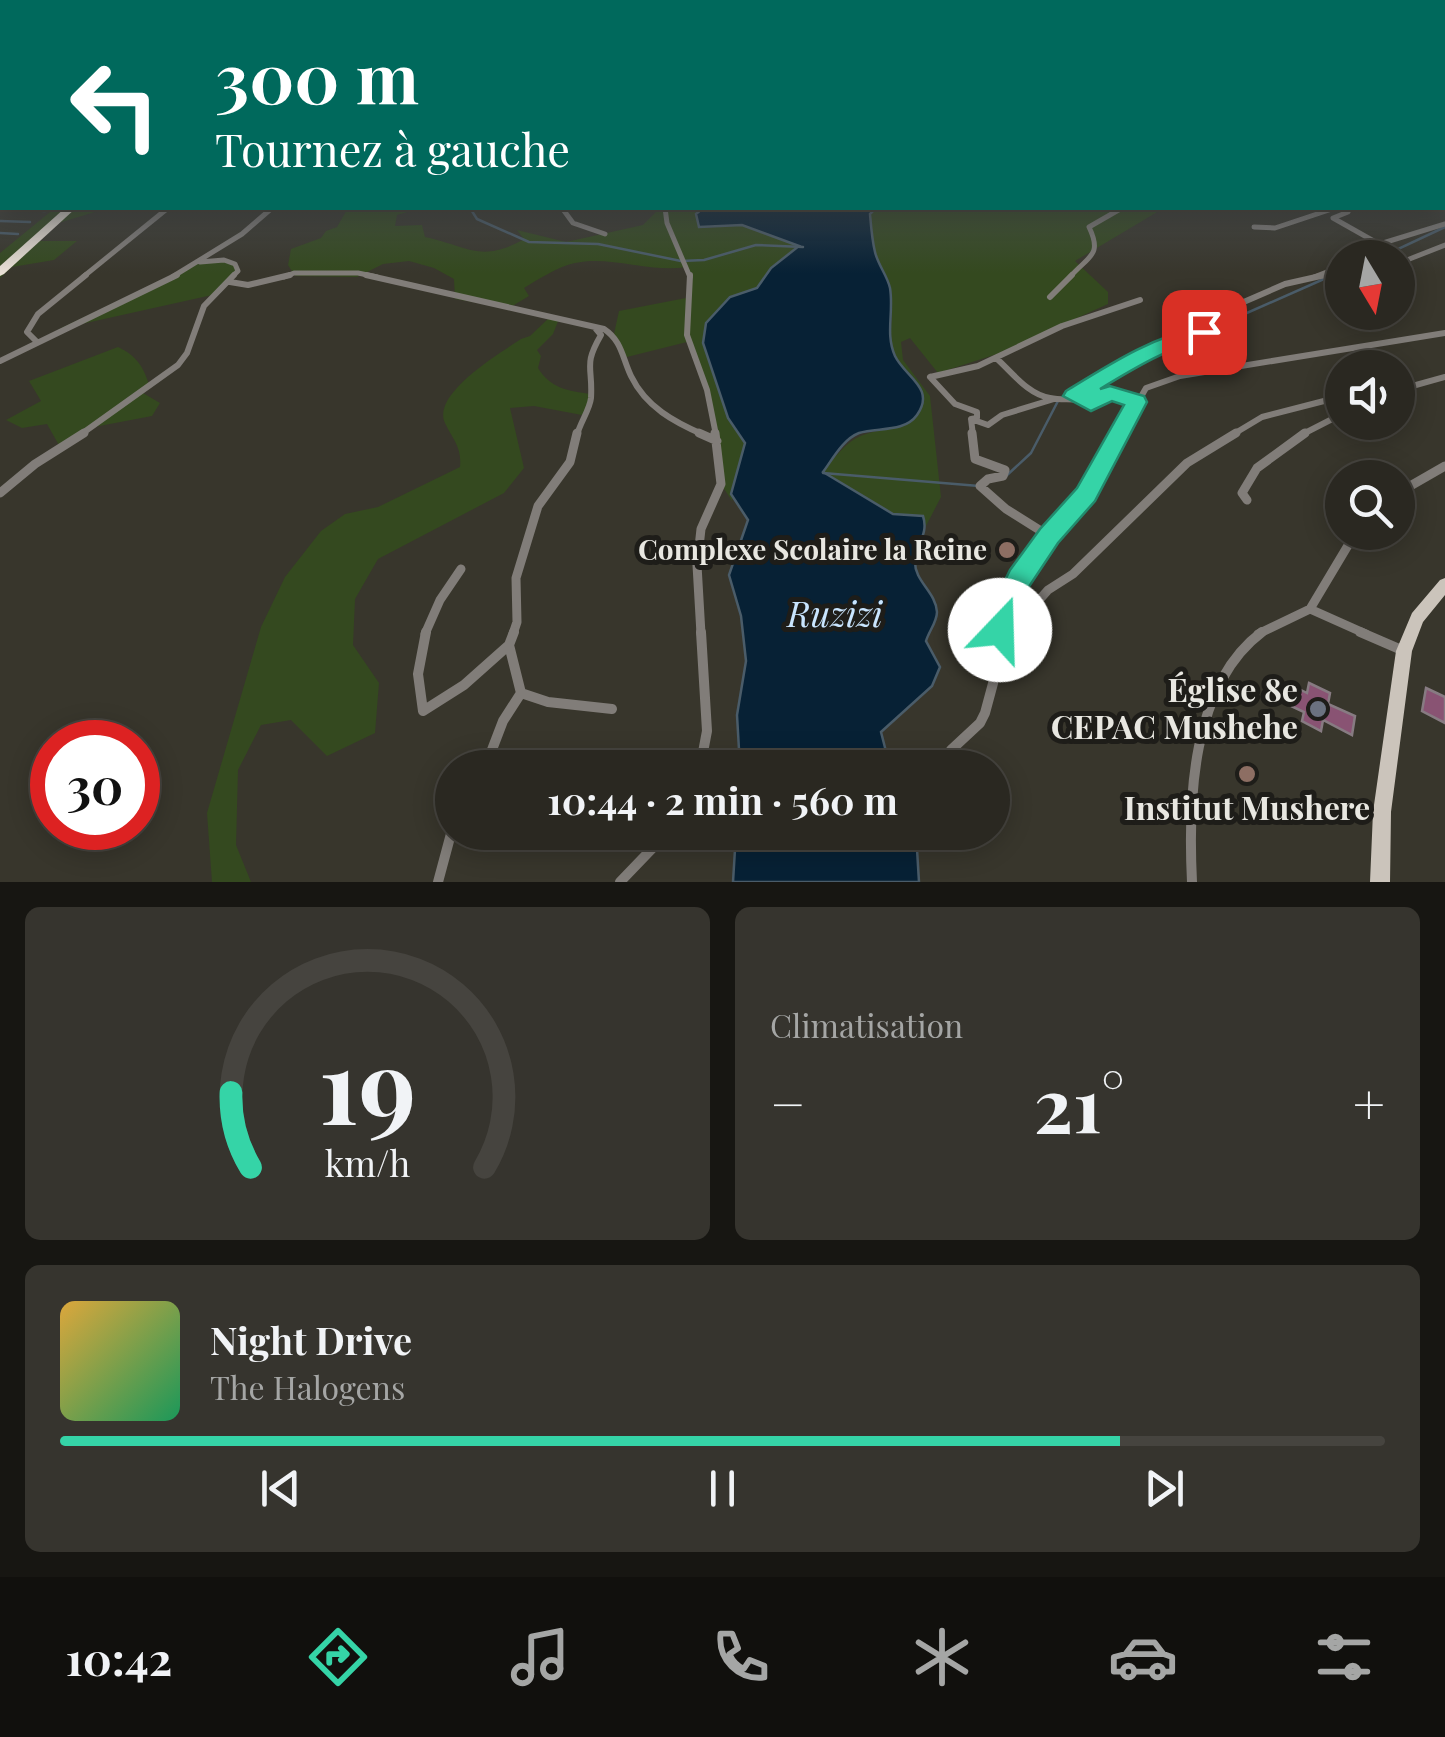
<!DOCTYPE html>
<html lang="fr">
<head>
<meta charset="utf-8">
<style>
  :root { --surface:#2a2821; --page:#36342e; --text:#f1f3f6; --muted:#a5a6a5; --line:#46443f; --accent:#35d4a7 }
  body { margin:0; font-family:"Playfair Display",serif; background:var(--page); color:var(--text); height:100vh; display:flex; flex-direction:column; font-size:38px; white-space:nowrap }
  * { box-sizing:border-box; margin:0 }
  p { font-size:32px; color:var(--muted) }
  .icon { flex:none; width:55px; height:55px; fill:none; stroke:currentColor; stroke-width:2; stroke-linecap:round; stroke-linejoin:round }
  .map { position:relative; height:882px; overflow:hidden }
  .side { display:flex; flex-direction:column; gap:25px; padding:25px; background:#171612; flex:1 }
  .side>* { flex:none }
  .banner { position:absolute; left:0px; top:0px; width:1445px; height:210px; box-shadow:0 5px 25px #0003,0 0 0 2px var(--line); background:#00695c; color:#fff; overflow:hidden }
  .needle { width:65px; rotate:170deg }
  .fabs { position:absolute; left:1325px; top:240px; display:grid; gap:20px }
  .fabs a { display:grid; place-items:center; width:90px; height:90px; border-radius:50%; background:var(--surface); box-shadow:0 5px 25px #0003,0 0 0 2px var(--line); font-size:50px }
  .speed { position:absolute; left:30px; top:720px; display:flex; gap:20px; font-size:50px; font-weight:700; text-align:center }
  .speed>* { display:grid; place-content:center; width:130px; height:130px; border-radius:50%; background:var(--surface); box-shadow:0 5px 25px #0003,0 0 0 2px var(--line); line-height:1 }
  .speed .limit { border:15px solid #d22; background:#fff; color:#111 }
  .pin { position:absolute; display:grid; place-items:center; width:85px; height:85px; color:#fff; margin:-42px; border-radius:20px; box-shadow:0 5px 15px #0006 }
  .me { position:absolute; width:110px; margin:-55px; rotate:21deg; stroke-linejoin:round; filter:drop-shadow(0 0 8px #0008) }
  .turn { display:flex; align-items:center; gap:35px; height:210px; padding:0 50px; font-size:45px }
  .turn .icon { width:130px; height:130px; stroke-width:2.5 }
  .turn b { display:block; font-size:70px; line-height:85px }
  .big { font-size:75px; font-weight:700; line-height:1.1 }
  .side .tile { flex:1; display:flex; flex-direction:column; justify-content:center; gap:15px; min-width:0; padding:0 35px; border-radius:15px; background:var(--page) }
  .side .dial { align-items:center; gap:0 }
  .dial svg { height:260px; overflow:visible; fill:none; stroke:var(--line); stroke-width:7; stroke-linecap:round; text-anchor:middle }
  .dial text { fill:var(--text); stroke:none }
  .song { display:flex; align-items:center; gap:30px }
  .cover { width:120px; height:120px; border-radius:15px; background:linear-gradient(135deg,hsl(40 70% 55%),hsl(150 70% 35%)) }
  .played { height:10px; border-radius:5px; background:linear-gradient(90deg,var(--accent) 80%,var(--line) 80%) }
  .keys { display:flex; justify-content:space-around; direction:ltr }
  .heat { display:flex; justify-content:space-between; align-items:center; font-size:55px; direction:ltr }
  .side .tiles { flex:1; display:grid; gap:25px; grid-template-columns:1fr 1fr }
  .tile:last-child { grid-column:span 2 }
  .trip { position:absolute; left:435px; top:750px; width:575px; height:100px; border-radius:50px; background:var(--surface); box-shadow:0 5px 25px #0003,0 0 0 2px var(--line); font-weight:700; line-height:100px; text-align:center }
  .menu { display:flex; height:160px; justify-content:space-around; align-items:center; background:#11100d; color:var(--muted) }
  .menu .icon { width:70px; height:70px }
  .menu .selected { color:var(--accent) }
  .menu b { font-size:45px; color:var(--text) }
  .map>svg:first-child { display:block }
</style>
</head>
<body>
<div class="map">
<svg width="1445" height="882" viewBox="0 0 1445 882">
  <rect width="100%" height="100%" fill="#38362c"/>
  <path fill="#34491f" d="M55,208H108L52,225L35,241H77L54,260L12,267L0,278V253Z
    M348,208H421L397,215L395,226L422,225L425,237C468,246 481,264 524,239L517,230L566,242L643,225L660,208H703L696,214L706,228L742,225L797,243L799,247L771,268L756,288L730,297L706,323L703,343L728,418L745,443L732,501L721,484L708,393L687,342L623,358L614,334L619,311L691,297L686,267C650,273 610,255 575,263C557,267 539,279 524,288L529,296L509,308L455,299L454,279L434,268L409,261L383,264L357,277L295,276L288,265L291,249L321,238L326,231L337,227Z
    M1164,208L1075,261L1108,292V304L997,354L938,373L910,338L901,342L903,360L930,396L941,497L926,526L923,516L894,514L822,473C855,432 855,436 905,425L914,378C875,346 900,321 889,282C886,272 878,263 875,253C871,241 871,226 869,213L872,209Z
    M224,260L238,268L212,295L59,329L200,262Z
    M550,317L559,319L553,334L537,350L541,356L538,368C550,388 568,391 591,394V402L582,415L534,406L510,408L524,468L504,493L378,559L355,599L353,645L379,683L375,733L327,756L291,720L261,725L238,770L236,845L251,882H212L207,813L261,627L285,577L321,531L345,514L378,507L460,467C462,447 453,440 445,423C431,394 500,353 521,339L530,336Z
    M118,347C137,356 144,367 150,388L143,393L160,403L152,416L94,427L60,447L47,424L22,428L6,420L41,401L29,381Z"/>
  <path fill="#072135" stroke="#4a5c69" stroke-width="2.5" d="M703,208H876L870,214C871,226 872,240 875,252C878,265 887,275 890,288C894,312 885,334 895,356C905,377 936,388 917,415C904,433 877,427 859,433C843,439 832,460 823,472L893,514L923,516C929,534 916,544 915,561C914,581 936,592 937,612C937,622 929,631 926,641L940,667L932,686L881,732L890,767H740L737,715L746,661L741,616L729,575L748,520L731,494L745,443L728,418L703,343L706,323L730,297L757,288L771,268L799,246L742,225L699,227L696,214Z
    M736,833H911L917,849L919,882H733Z"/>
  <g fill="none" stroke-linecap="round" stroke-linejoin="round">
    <path stroke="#4a5c69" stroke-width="2.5" d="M0,208L45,211
      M470,208L477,219L529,242L598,244L681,261L704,260L756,245L803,247
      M0,221L30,222
      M0,233L18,234
      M1379,258L1445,227
      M1231,320L1342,271
      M1195,337L1211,331
      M823,473L979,486
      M1005,477L1031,453L1058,401"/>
  </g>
  <path fill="#895373" stroke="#877b82" stroke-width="2.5" d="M1309,683L1330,693L1328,704L1355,716L1352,735L1323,720L1321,731L1302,721L1304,712L1291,706L1295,687L1307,693Z
    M1426,688L1445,697V723L1422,711Z"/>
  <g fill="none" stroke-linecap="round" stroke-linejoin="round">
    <path stroke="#817d79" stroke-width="5" d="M562,208L573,223L605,234
      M665,208L667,223L690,277
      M1345,208L1348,212L1333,218L1379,244
      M1254,227L1275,228L1335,208
      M1353,258L1370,247L1445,224
      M200,262L224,260L235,264L238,271L232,277
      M1398,269L1407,260L1445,245
      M83,277L168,208
      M172,277L242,234L272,208
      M284,277L294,273H358L377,277
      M1070,277C1088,256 1103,256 1089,227L1122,208
      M1314,277L1342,266"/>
    <path stroke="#817d79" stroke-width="6" d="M366,275L604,329C622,341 622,357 631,376C646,407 674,422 704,435
      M690,275L687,335L707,390L716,435
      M230,282L248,285L290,275
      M1050,297L1072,275
      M36,341L27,332L38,314L86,275
      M996,358C1012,372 1027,394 1050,398C1064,401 1076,397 1091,403L1109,393L1136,401
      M0,361L177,275
      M930,377L955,404L977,412V418L971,419L973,435
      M930,377L978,366L1062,326L1140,300
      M1398,390L1445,377
      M1074,396L1140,356L1228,321L1216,314L1285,284L1325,275
      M971,419L988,425L1002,415L1054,399
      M80,435L178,365L187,353L204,306L234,275
      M577,435C580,423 590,409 591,398C593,366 583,366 601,335L596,329
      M1119,435L1146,388L1180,376L1445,333
      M1232,435L1262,417L1324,401
      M1301,435L1342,414"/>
    <path stroke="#817d79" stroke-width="9" d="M699,433L717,441
      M972,433L975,459L1005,470L1003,476L988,479L980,486L1006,509L1049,536
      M0,493L35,464L84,433
      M1398,493L1445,466
      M1247,500L1242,493L1257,468L1305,433
      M1310,609L1356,532
      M425,634L440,600L461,569
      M513,634L517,622L516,578L538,506L570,462L577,433
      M701,634L697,565L701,529L721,484L715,433
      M1003,634L999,621L1037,553L1086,494L1121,433
      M1009,634L1048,590L1073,574L1187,463L1236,433
      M1258,634L1310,609L1366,634"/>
    <path stroke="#817d79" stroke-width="10" d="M426,632L418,674L423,711L464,685L509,645
      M514,632L509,645L521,693L548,702L612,709
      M1360,632L1404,651
      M1005,639L1012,632
      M951,750L980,723L985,713L1005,639L1003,632
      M485,768L503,721L521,693
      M700,768L707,731L701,632
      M438,882L452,830
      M620,882L668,832
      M1192,882C1188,802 1191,685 1262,632"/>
    <path fill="#cbc4bb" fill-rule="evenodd" d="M1445,578V595L1423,622L1412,651L1391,812L1390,882H1370L1373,812L1396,651L1412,613L1440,580Z"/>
    <path fill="#e9e0d6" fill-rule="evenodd" d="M65,208H76L4,274L0,276V266Z"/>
  </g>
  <linearGradient id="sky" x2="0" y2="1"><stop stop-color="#1f1e18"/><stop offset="0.55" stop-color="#4d5256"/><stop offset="1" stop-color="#4d5256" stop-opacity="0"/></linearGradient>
  <rect width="1445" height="273" fill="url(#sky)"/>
  <path fill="#35d4a7" stroke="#228a6d" stroke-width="2.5" d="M1204,326L1211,328V336C1170,347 1136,367 1100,389L1110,386L1144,396L1147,402L1095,501L1058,543L1030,585L1013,621L1009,639L1000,642L990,639L985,621L1010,570L1040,529L1077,488L1124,405L1112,401L1091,411L1063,396L1066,391C1110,364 1153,336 1204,326Z"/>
  <g fill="#8d6e63" stroke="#1e1d19" stroke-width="4">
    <circle cx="1007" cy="550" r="10"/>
    <circle cx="1247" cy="774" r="10"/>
  </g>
  <circle fill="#6b7280" stroke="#1e1d19" stroke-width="4" cx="1318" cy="709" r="10"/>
  <g text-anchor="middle" stroke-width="10" stroke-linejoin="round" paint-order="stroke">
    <g font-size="28" font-weight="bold" fill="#e8e7e1" stroke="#1e1d19" text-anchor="end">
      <text x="987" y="560">Complexe Scolaire la Reine</text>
    </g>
    <g font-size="32" font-weight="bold" fill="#e8e7e1" stroke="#1e1d19" text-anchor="end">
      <text x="1298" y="702">Église 8e<tspan x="1298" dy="37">CEPAC Mushehe</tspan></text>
      <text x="1247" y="820" text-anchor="middle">Institut Mushere</text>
    </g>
    <g font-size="35" font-style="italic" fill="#c9e5fe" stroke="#1e1d19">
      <text x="835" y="627">Ruzizi</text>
    </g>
  </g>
</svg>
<div class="fabs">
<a><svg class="needle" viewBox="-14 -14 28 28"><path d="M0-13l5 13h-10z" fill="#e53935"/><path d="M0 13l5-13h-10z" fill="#a5a6a5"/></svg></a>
<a><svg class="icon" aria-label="sound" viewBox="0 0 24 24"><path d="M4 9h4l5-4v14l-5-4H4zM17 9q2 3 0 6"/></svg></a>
<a><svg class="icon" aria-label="search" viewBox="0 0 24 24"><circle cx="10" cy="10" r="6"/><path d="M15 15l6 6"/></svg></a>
</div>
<div class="speed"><div class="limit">30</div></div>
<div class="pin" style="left:1204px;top:332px;background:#d93025"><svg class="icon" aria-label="arrive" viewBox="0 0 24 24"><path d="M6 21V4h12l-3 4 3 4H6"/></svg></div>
<svg class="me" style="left:1000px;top:630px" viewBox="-20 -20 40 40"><circle r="19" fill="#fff"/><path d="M0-13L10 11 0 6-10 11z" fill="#35d4a7"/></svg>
<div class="trip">10:44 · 2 min · 560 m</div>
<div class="banner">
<div class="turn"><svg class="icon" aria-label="left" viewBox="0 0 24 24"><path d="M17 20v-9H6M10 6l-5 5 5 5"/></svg><div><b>300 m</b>Tournez à gauche</div></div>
</div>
</div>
<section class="side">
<div class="tiles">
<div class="tile dial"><svg viewBox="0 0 100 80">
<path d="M14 69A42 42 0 1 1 86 69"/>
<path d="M14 69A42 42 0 0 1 8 46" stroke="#35d4a7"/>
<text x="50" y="56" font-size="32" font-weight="700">19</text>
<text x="50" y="72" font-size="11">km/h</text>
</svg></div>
<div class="tile"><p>Climatisation</p>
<div class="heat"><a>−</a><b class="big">21°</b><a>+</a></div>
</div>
<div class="tile">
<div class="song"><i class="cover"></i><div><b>Night Drive</b><p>The Halogens</p></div></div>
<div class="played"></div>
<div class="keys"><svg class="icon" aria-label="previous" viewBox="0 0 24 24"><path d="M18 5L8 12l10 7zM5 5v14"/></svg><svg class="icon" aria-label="pause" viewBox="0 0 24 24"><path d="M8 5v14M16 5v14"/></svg><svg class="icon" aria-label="next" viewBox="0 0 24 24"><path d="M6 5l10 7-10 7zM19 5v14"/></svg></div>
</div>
</div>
</section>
<nav class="menu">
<b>10:42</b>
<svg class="icon selected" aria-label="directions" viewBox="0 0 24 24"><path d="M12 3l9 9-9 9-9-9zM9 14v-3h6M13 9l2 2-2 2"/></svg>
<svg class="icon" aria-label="music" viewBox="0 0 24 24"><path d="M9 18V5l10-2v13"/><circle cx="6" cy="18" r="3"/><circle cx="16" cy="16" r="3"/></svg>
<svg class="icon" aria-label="phone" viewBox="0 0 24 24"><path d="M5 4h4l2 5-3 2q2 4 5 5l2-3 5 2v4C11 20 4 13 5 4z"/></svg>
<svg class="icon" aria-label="climate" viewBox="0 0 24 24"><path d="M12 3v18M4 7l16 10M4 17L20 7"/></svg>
<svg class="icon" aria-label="car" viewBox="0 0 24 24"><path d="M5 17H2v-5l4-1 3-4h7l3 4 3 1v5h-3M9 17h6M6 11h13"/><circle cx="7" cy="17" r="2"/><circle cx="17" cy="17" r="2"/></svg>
<svg class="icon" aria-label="filters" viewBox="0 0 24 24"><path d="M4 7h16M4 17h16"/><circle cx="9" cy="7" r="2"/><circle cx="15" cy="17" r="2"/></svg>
</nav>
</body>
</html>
